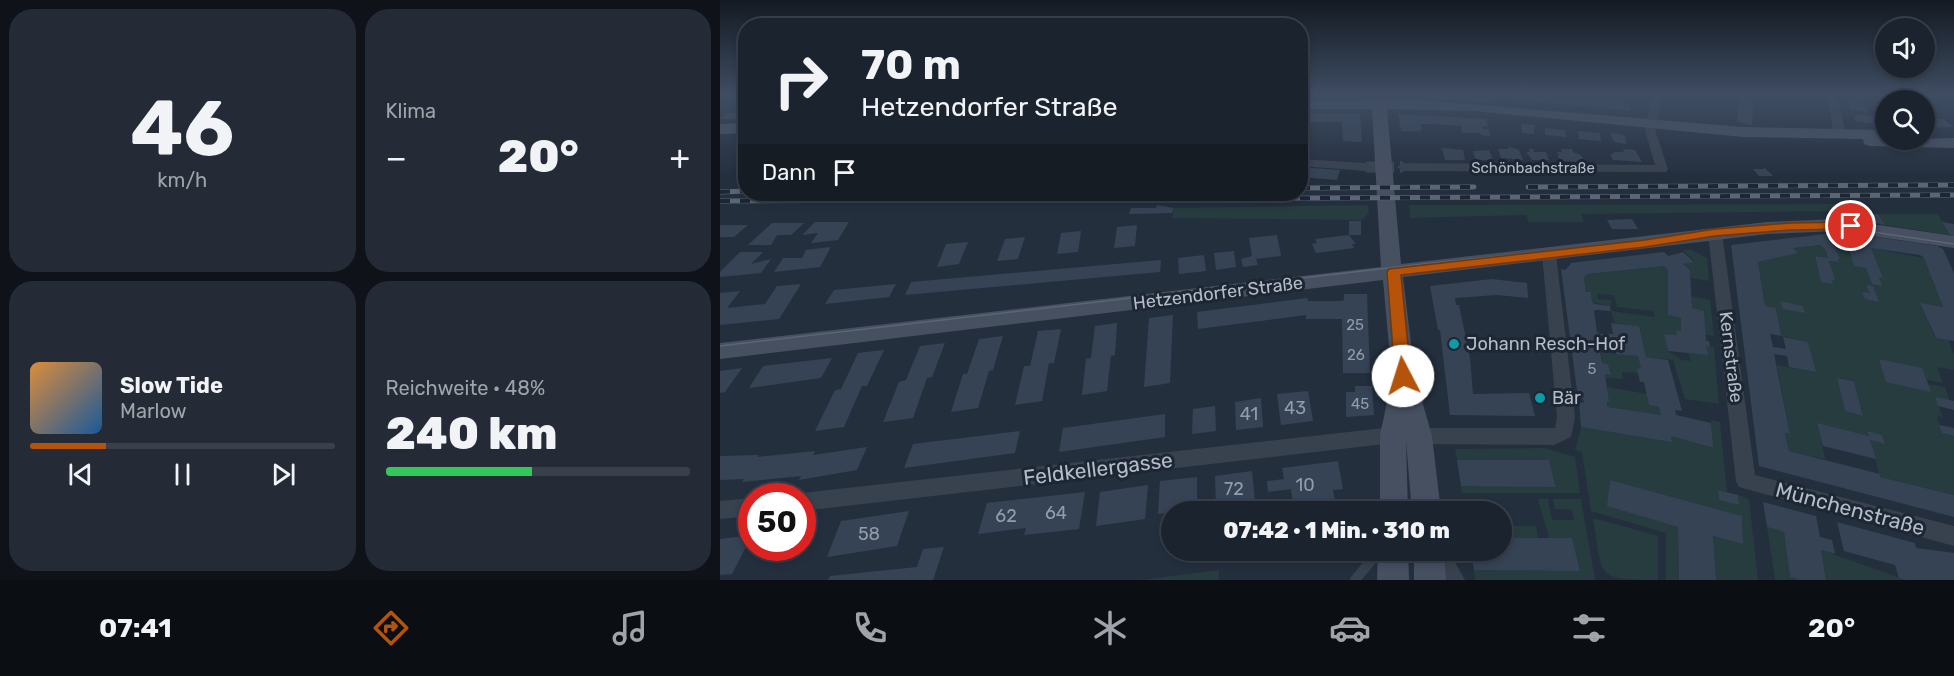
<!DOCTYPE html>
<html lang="de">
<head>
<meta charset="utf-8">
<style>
  :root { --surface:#1b232e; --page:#242b36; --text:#f1f3f6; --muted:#a0a4aa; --line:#39404a; --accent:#b45309 }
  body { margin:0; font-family:Rubik,sans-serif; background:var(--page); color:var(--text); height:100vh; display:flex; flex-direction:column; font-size:22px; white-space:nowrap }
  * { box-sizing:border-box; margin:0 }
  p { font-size:20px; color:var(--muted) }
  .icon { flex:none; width:33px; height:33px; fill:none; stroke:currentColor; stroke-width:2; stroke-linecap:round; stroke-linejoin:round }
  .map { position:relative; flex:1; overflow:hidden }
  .details { display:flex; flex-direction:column; gap:9px; padding:9px; background:#0f1319; width:720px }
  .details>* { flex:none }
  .banner { position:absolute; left:18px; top:18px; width:570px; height:183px; border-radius:24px; box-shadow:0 3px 9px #0003,0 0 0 2px var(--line); background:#1b232e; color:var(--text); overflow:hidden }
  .tools { position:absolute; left:1155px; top:18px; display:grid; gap:12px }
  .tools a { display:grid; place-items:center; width:60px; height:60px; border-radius:50%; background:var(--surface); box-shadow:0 3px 9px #0003,0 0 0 2px var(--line); font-size:30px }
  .speed { position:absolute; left:18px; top:483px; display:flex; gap:12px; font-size:30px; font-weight:700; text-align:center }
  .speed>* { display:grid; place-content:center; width:78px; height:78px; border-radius:50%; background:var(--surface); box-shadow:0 3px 9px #0003,0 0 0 2px var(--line); line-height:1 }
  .speed .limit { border:9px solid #d22; background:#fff; color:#111 }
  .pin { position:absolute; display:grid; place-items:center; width:51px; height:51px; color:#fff; margin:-26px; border:3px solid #fff; border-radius:50%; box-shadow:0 2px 6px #0007 }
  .me { position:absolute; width:66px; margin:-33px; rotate:355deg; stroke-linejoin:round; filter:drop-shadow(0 0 4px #0008) }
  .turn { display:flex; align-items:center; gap:21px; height:126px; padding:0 24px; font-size:27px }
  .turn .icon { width:78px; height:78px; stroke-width:2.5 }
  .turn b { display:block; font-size:42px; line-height:51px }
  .then { display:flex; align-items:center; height:57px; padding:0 24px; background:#0003; gap:12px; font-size:22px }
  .big { font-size:45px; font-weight:800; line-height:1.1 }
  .details .card { flex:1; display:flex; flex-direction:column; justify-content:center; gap:9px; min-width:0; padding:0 21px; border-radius:24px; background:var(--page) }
  .details .dial { align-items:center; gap:0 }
  .dial b { font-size:78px; line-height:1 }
  .song { display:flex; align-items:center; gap:18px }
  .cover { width:72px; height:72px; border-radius:9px; background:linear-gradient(135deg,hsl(30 70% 55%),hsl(210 70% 35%)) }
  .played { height:6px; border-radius:3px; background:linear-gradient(90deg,var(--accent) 25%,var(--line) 25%) }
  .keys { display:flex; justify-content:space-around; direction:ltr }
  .heat { display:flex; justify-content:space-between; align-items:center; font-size:33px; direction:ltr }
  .charge { height:9px; border-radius:4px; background:linear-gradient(90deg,#34c759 48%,var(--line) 0) }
  .details .tiles { flex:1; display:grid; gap:9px; grid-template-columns:repeat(2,1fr) }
  .trip { position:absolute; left:441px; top:501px; width:351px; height:60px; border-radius:30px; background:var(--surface); box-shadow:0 3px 9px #0003,0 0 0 2px var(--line); font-weight:800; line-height:60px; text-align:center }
  .dock { display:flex; height:96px; justify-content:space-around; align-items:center; background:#0b0e12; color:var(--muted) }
  .dock .icon { width:42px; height:42px }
  .dock .current { color:var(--accent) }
  .dock b { font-size:27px; color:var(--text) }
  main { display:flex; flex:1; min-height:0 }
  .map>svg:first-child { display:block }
</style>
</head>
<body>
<main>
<section class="details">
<div class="tiles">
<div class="card dial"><b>46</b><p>km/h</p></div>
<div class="card"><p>Klima</p>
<div class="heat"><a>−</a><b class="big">20°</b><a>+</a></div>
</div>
<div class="card">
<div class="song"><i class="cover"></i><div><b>Slow Tide</b><p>Marlow</p></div></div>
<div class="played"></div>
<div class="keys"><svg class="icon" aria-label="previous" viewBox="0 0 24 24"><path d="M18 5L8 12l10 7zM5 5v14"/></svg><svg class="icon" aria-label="pause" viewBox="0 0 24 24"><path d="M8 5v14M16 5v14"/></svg><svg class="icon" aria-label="next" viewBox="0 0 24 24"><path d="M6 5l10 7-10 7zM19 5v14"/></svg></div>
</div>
<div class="card"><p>Reichweite · 48%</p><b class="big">240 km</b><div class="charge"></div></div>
</div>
</section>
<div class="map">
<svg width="1234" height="580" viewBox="0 0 1234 580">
  <rect width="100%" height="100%" fill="#242f3e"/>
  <path fill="#263c3f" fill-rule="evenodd" d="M1115,204L1118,211L861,214L864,222H809L806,215L690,218L689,205Z
    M648,205L649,212L643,220L452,218L454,208Z
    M1158,214H1218L1230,235L1165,225Z
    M1127,242L1134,266L1146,268L1152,284L1161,286L1159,277H1162L1151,248L1204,258L1223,307L1201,304L1215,338L1228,340L1234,354V370L1217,367L1223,383L1207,380L1208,384L1225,387L1230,401L1215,398L1223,417L1217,416L1222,433L1234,436V495L1160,477L1150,440L1164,443L1148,432L1149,436L1098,424L1105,459L1069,451L1065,433L1070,434L1057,365L1095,372L1088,342L1061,336L1056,308L1045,306L1038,262L1077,253L1073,248L1100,245L1105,249L1108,258L1095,256L1101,281L1114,280L1109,261L1118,262L1119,259L1113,244ZM1117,378L1134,380L1143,416L1125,411Z
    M970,249L987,258L989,281L971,278L970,270L963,264L975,261L962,250Z
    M944,266L948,270V315L961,318V331L956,330L957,335L944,334L948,351L962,360L971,361L968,353L987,354L986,346L994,347L999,404L965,399L953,360L926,357L919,326L895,323L891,311L935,317L933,311L897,307L894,295L877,294L878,299L892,300L890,306L872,302L871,293L866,292L864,278L869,274Z
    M971,296L990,300L994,336L985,335L984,311L972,308Z
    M881,352L918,356L921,369L917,368L918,373L902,372L903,379L885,378V374H890L888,364L882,363Z
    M887,387L927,394L929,405L939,407L941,415L888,407Z
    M991,420L1000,422L1007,492L998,490L999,500L1019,505L1018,495L1029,499L1038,580H996L993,536L1023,544L1022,516L890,480L888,506L958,527L959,580H946V533L871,511L862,452L855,450L861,427L952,441L951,436L992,448Z
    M824,448L855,457L860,493H742L741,486H836L829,460H737L735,449Z
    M818,499H828L832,520H854L852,510L835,509L833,499H861L875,580H755L754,570L860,571L852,539L829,538Z
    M873,518L938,536V580C874,580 883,577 873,518Z
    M782,526H816L818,538H782Z
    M1047,527L1064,532L1070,577L1080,580H1055Z
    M1101,550L1186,580H1106Z
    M499,570V580H421Z"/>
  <path fill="#364354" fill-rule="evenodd" d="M702,95H775L777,103L707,99Z
    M790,95H824L909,103L911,111L790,99Z
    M1019,95H1034L1032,125L1017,122Z
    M1129,101L1146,104L1148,112L1131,110Z
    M26,103V110L15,119H0L6,113H16L23,109L17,108Z
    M580,113H640L642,142L623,141L622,122H580Z
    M678,114L766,119L768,127L763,126V129H769L770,136L761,135L760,133H742L741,126L713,124H700L703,129H700L701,131H681Z
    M1138,114L1154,117L1156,124L1135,121L1134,115L1139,116Z
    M1204,118L1223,119L1234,127L1211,128L1204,123Z
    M801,124L815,125L814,134L802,133Z
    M825,128L845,130L846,137L825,135Z
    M858,131L880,133L881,141L859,139Z
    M890,133L905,135L906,144L894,142Z
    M788,146L799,150L803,160L781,158L778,149H789Z
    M722,148L743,150L745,160H725Z
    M809,149H813L814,152H826L829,160H812L806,152H810Z
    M841,149H852L853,152L861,155L863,159H860L861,162L842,161L837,156H839L837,152H842Z
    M903,149L915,150L922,162L893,160L890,154H894L893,152H904Z
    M769,150L773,160H756L753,151Z
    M580,167L620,170L617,180L580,177Z
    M1043,168H1045L1053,176H1039L1033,169H1044Z
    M437,205L454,208L452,213L409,214L411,208H436Z
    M1135,212L1158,214L1165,225L1139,220Z
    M912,219L918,229H892L887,220Z
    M629,221H641V235H629Z
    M95,222H129L118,240L91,243L98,233L82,235Z
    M1222,222L1234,224V236L1230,235Z
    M52,223H84L71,235H57L51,245H28Z
    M0,225H28L14,237H0Z
    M417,225L415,246L394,248L397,227Z
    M361,231L358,252L337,254L341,233Z
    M1123,232L1217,246L1223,249L1234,273V341L1216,338L1200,303L1223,307L1204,258L1200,255L1151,248L1163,278L1159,277L1162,286L1152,284L1146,268L1134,266L1127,242L1113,244L1120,259H1118L1119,262L1109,261L1115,280H1112L1113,284L1101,282L1095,256L1108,258L1105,249L1100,245L1073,248L1078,253L1038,262L1045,306L1056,308L1061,336L1050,334L1053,347L1066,349L1063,337L1088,342L1096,372L1069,367L1067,356L1054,354L1070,434L1065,433L1069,451L1160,474V477L1234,495V517L1039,466L1011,245Z
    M557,235L561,256L536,259L538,265L523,267L521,259L532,256L529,238Z
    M629,235L636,244H632L634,248L596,253L592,244L597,243L595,239Z
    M305,237L298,259L277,261L285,239Z
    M248,242L239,264L217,267L226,244Z
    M111,247L100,267L54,272L63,258H82L86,250Z
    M514,251L516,267L496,270L494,253Z
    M20,252H43L31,264L51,259L41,273L0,277V272Z
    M944,252L948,256L963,252L974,262L963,264L970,270L972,308L984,311L986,341H989L990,347L986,346L988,355L948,351L944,334L957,335L956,330L961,331V318L948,315V270L944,266L868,274L864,278L866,292H871L872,302L875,304L890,306L891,311L876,310L874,311L877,332L880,334H893L891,323L919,326L926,357L948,360L962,411L955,410L956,415L991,423L993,448L951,436L952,442L861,427L859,402L864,403L863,399L858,398L841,269L845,270L851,264L850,263ZM881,338L885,344L892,343L891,339L895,342L896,354L918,356L921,369L917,368L918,373L920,382H924L929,405L939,407L941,415L888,407L887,402H889L885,374L891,375L888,364L882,363L878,340Z
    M484,255L486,271L459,274L458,258Z
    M441,260L440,272L185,295L191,282Z
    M772,279L807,283L808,298L777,295L735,298L736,305H739L750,358L753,394L809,393L815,416L730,415L720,330H718L710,286Z
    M81,284L59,319L0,325V293L20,291L7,308L45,304L57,286Z
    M176,284L169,297L105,304L114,290Z
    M1146,285L1153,286L1159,302L1145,299L1142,292L1150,293Z
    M624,294H647L650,373H623L622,319H586V315L478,329L477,312L587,298L588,301H622L624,300Z
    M1060,301L1083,306L1085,313L1063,309Z
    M453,315L450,383L424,387L429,318Z
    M397,323L395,355L391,356L387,391L362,395L366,359L371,358L375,326Z
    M341,329L334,363H329L322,401L295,405L304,366H310L318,331Z
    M283,336L273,370L269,371L258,408L231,412L243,374H247L259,339Z
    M225,343L212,377L207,378L193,418L163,422L179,382L186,380L200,346Z
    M164,350L147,386H142L124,427L95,431L115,390L121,389L138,353Z
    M112,358L101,378L29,388L43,366Z
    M1159,359L1202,368L1211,392L1166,382Z
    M22,368L5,392L0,393V371Z
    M1117,378L1134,381L1143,416L1125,411Z
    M635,386H652L654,415L626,417V392H635Z
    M588,391L593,421L561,425L557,394Z
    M1215,397L1234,401V410L1218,406Z
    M541,398L543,427L516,430L515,402Z
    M495,406L496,431L472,434L473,409Z
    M445,414V437L339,452L343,428Z
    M1097,423L1149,436L1147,431L1162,435L1165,444L1150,440L1156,459L1103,446Z
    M1219,425L1234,428V436L1222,433Z
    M300,431L295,453L184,468L193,444Z
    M147,447L137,470L79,480L81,476L22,482L24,479L0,480V456L39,455L37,457L95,451L93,455Z
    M737,460H829L836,487L741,486Z
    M618,461L623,489L613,490L617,512H574L571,489L548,492L547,481L564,479L562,468Z
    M532,471L535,502L496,508L495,476Z
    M477,477V507L488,506V512L471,510L438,514L440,481Z
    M890,480L1022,516L1023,544L993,536L996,580H959L958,527L887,506Z
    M428,485L425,519L376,526L380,492Z
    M998,490L1018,495L1019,505L999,500Z
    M365,492L359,529L304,535L306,528L258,534L267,503Z
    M1043,502L1096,516L1100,537L1112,540L1115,554L1101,550L1106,580H1080L1070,577L1064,532L1047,527Z
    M189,511L177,546L107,557L121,521Z
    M1117,522L1195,543L1196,548L1234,553V580H1186L1179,578L1175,565L1124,551Z
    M32,535L12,574L0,575V539Z
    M782,538H852L860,571L754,570L751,550H782Z
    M224,547L213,580H108L110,576L197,567L203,549Z"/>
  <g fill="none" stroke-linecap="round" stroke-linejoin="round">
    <path stroke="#3a4453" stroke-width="11" stroke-dasharray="11 6" stroke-linecap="butt" d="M646,167H683"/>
    <path stroke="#38414e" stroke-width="10" d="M635,580L660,550"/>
    <path fill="#38414e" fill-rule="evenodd" d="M932,95H942L935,130L948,169L946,172L683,171L677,167L683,163L935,165L925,130Z
      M1107,95H1117L1126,135L1124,137L1120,138L1114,135Z
      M580,159L646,163L652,167L646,171L580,166Z
      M995,229L1002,233L1035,475L1234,526V546L1019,487L1016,481L988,233Z
      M829,250L836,254L855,417L851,437L834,445L699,444L692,441L690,436L692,431L699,428H835L837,417L822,254Z
      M673,427L680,430L682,435L680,440L673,443L82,511V496H74L82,493Z
      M32,498V516L0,519V501Z
      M705,550H728L745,580H722Z"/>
    <path fill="#38414e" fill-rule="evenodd" d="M663,95H677L664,108H654L652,105Z"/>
    <path fill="#465061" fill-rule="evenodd" d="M700,100L1023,127L1166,130V140L1234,138V148L1150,146L1144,144L1143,139L1023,137L755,111L667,109L681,264L1047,222L1118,219L1234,236V248L1118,231L1047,234L683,277L695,376L712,436L721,512H692L686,441L688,512H660V435L672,379L663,280L0,359V343L661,267L652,109H580V101Z
      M26,123V133L0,134V124Z
      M658,550H688L689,580H657Z
      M694,550H724L726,580H694Z"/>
    <path stroke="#5a6575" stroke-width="1.5" d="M0,346L703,264L1017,232L1120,227L1234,244"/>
    <defs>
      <path id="rail" d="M808,187L1234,185
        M580,188L754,187
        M0,192L26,191
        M0,201L1234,195"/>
    </defs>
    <use href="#rail" stroke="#5a6575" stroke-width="5"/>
    <use href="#rail" stroke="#1d2633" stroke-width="4" stroke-dasharray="10" stroke-linecap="butt"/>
  </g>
  <linearGradient id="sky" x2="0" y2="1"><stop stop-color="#141a22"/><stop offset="0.54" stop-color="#3f4d63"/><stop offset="1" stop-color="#3f4d63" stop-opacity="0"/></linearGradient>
  <rect width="1234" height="176" fill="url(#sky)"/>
  <path fill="#b45309" stroke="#753606" stroke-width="1.5" d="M1131,222L1136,223V229L1070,230L995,236L925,247L681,275L691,376L689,380H678L675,376L667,272L669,269L925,240L995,229L1070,223Z"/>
  <g fill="#0f9aa8" stroke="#1d2633" stroke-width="2">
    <circle cx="734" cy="344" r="6"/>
    <circle cx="820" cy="398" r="6"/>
  </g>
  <g text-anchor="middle" stroke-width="6" stroke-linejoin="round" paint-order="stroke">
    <g font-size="15" fill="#b4bcc9" stroke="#1d2633">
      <text x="813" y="173">Schönbachstraße</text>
    </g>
    <g font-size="15" fill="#929caa">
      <text x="635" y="330">25</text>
      <text x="636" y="360">26</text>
      <text x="872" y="374">5</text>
      <text x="640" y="409">45</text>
    </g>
    <g font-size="18" fill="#b4bcc9" stroke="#1d2633">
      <text transform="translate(498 293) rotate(-7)" y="6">Hetzendorfer Straße</text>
      <text transform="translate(1011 357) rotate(83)" y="6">Kernstraße</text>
    </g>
    <g font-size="18" fill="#b4bcc9" stroke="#1d2633" text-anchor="start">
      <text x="746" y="350">Johann Resch-Hof</text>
      <text x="832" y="404">Bär</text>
    </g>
    <g font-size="18" fill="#929caa">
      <text x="575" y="414">43</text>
      <text x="529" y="420">41</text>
      <text x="585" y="491">10</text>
      <text x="514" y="495">72</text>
      <text x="336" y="519">64</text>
      <text x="286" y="522">62</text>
      <text x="149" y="540">58</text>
    </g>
    <g font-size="21" fill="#b4bcc9" stroke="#1d2633">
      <text transform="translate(378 469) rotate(-7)" y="7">Feldkellergasse</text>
      <text transform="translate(1130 509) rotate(15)" y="7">Münchenstraße</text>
    </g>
  </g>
</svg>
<div class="tools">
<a><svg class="icon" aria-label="sound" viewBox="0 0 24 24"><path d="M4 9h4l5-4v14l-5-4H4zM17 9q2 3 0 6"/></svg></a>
<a><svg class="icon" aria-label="search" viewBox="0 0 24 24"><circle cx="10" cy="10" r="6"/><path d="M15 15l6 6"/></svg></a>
</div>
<div class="speed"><div class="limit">50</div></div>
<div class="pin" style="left:1131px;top:226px;background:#d93025"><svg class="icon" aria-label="arrive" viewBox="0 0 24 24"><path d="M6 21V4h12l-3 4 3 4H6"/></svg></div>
<svg class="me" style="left:683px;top:376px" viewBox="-20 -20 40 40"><circle r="19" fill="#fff"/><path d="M0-13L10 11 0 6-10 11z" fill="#b45309"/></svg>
<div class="trip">07:42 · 1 Min. · 310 m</div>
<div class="banner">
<div class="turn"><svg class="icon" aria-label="right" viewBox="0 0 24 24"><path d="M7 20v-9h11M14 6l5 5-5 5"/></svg><div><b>70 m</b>Hetzendorfer Straße</div></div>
<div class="then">Dann<svg class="icon" aria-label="arrive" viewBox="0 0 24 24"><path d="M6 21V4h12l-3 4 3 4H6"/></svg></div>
</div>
</div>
</main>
<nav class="dock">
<b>07:41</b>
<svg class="icon current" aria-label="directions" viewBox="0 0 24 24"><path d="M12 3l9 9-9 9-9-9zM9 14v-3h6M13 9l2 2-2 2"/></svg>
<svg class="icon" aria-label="music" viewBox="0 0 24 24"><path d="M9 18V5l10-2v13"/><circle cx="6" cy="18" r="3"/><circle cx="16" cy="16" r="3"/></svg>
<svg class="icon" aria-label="phone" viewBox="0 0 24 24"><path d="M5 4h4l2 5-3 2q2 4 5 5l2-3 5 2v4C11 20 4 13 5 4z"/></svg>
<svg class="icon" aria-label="climate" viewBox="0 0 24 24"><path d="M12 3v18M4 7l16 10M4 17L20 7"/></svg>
<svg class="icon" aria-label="car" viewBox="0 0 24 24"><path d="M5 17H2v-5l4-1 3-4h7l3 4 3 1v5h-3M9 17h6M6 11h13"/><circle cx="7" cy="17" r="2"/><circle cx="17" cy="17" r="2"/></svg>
<svg class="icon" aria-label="filters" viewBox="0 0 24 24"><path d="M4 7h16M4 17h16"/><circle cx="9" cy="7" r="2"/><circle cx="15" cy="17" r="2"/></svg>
<b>20°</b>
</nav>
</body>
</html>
